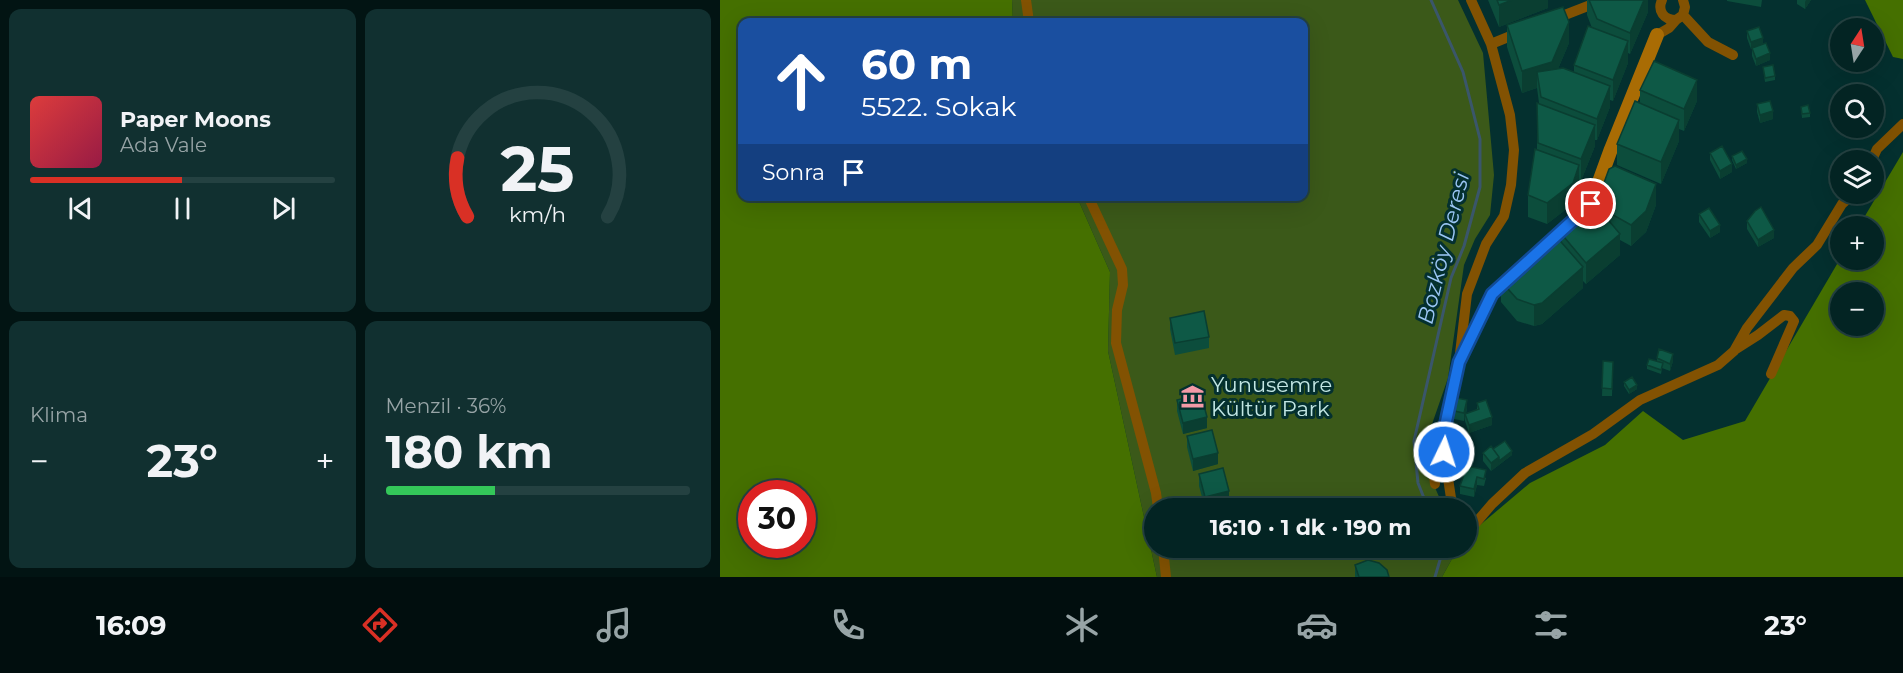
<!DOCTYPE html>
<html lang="tr">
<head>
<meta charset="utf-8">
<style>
  :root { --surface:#032423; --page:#113030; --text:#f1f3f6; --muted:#97a4a6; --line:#244141; --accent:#d93025 }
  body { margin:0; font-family:Montserrat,sans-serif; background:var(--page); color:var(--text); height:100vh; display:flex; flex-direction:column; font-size:22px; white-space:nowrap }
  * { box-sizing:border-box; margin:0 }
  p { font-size:20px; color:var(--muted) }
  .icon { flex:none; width:33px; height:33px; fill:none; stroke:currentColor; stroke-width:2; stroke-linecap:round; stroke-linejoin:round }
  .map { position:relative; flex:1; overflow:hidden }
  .drawer { display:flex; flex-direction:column; gap:9px; padding:9px; background:#021413; width:720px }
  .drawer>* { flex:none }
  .top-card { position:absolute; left:18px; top:18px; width:570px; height:183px; border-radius:12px; box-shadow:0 6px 24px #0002,0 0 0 2px var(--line); background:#1a4fa0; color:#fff; overflow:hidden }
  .needle { width:39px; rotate:12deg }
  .buttons { position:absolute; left:1110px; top:18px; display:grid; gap:12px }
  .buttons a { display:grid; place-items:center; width:54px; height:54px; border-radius:50%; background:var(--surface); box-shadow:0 6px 24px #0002,0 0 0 2px var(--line); font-size:30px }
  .speed { position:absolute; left:18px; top:480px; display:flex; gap:12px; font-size:30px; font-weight:700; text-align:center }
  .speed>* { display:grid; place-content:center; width:78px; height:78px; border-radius:50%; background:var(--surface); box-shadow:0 6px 24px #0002,0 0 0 2px var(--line); line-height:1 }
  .speed .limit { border:9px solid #d22; background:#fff; color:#111 }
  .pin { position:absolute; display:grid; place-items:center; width:51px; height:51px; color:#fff; margin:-26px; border:3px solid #fff; border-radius:50%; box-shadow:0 2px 6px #0007 }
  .me { position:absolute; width:66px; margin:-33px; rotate:4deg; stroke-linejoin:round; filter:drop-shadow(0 0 4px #0008) }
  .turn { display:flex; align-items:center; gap:21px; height:126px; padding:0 24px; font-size:27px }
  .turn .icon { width:78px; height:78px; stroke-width:2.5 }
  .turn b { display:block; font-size:42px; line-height:51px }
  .then { display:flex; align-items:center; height:57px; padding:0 24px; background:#0003; gap:12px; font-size:22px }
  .big { font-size:45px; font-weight:700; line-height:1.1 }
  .drawer .tile { flex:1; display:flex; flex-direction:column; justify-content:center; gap:9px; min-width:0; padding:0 21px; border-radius:12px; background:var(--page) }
  .drawer .dial { align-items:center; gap:0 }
  .dial svg { height:156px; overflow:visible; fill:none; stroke:var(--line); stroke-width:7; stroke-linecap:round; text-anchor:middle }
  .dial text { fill:var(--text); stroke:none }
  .song { display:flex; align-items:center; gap:18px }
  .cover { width:72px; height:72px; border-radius:9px; background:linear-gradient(135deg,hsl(0 70% 55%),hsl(340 70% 35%)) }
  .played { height:6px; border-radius:3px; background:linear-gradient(90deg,var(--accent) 50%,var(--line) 50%) }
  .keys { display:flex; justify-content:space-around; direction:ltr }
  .heat { display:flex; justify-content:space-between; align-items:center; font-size:33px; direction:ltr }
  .charge { height:9px; border-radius:4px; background:linear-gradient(90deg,#34c759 36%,var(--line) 0) }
  .drawer .tiles { flex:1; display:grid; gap:9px; grid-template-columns:repeat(2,1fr) }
  .trip { position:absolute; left:424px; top:498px; width:333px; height:60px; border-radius:30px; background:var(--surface); box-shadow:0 6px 24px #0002,0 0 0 2px var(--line); font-weight:700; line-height:60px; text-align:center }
  .tabs { display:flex; height:96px; justify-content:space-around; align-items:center; background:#010e0e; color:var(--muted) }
  .tabs .icon { width:42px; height:42px }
  .tabs .selected { color:var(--accent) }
  .tabs b { font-size:27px; color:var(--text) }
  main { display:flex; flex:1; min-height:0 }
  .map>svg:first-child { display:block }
</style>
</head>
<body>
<main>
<section class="drawer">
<div class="tiles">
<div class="tile">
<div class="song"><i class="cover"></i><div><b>Paper Moons</b><p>Ada Vale</p></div></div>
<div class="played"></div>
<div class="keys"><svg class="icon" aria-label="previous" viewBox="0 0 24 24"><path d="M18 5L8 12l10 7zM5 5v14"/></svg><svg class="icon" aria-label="pause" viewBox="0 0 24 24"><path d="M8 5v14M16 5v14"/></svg><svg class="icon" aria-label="next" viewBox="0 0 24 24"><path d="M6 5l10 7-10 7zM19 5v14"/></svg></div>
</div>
<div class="tile dial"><svg viewBox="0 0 100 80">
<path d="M14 69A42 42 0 1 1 86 69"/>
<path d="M14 69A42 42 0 0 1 9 39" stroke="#d93025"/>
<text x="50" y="56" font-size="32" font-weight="700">25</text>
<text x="50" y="72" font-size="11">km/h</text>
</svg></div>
<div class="tile"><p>Klima</p>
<div class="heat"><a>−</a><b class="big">23°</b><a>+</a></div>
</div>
<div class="tile"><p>Menzil · 36%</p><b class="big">180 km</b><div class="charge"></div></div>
</div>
</section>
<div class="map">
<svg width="1183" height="577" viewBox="0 0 1183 577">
  <rect width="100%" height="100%" fill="#04302f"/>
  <path fill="#3b5919" d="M292,0H738L763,53L774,175L770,215L755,239L744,265L728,378L701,456L724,508H435V548H738L722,577H437L388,351L390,272L357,197L584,196V22H293Z"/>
  <path fill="#457000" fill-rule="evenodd" d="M0,0H292L293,22H22V196L357,197L390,272L388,351L437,577H0ZM32,494H82V544H32Z
    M1145,0H1183V59L1173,57Z
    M1183,152V577H722L738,548H747V536L810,483L885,445L923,411L963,440L1025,421L1120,259L1154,260V226H1139ZM1120,292H1154V326H1120Z"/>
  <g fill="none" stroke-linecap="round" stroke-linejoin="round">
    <path stroke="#3a566a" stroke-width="3" d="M708,508L698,483L694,441L731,278L744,246L760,187V139L743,72L711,0
      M715,577L720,560L717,548"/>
    <path stroke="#825202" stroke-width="10" d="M306,0L309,22
      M942,0C937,11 944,20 956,20
      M963,15L988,42L1013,55
      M832,20L883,0
      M937,35L949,28L956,20L963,15L965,7L963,0
      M771,44L798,33
      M1152,160L1157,149L1183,124
      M368,196L402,269L403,285L397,310L396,343L436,493L438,508
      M1016,349L1038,335L1064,315L1070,316L1074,321L1051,374
      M743,354L772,294L791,276
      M715,484C712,461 711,450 723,429
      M735,508L731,498L724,452L725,426L739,362L747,294L766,244L784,216L791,185L794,150L790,115L771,44L751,0
      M747,526L754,525L772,504L805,473L873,434L920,400L998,365L1014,351L1027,328L1073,268L1097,245L1122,204L1133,194
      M443,548L446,577"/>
    <path stroke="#a96c04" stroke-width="14" d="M871,204L891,149L937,35"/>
  </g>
  <path fill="#0c4d3c" d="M768,0H828V8L779,27Z
    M867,0H928V12L910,54L908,53V63L893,101L890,100V107L877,140H875V146L861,181L859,180V187L853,204L827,224L808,217V195L817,150V103H819L817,88L802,93L787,47V25L849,43L838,69L854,72V65L872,28L867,15Z
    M1007,0H1042L1041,7L1007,1Z
    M1077,0H1091L1085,9L1077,4Z
    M1027,31L1043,44L1050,60L1036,66L1032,56V49H1031L1027,38Z
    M1043,67L1055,76V80L1045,82Z
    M920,90L977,101L964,131L959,129V141L941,184L897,165V144L920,104Z
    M1037,104L1053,119L1040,123L1037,112Z
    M1081,107L1090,113V117L1082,118Z
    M990,153L1012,172L1000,179L990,160Z
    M1012,156L1027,163L1016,169L1012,160Z
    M881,191L936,205L926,232L911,246L900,240V255L866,284L863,281V288L822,324L814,326L797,321L781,302V281L839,239V231L881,212Z
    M979,214L1000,232L990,238L979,222Z
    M1027,221L1054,238L1038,247L1027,229Z
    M450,318L489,337V348L455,355L450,329Z
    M937,358L953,361L950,371L942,368L941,374L927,369V365L937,362Z
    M883,361L893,362L892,396H882Z
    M904,382L917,389L909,394L904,386Z
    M457,400L487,428L463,434L457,411Z
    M757,403L772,425L749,433L745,421V415L744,421L734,419V411L747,408L746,414L757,410Z
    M743,432L741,442L733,440V437Z
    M467,436L498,464L473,471L467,447Z
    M773,449L792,455L771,471L763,461V453Z
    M747,466L766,478L764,486L757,485L754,497L740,494V486Z
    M479,474L509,503L485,508L479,486Z
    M635,565L669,577H635Z"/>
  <path fill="#0a3e31" d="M792,0H828V8L779,27V5Z
    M924,0H928V12L910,54V33Z
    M1086,0H1091L1085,9V2Z
    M849,22V43L832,83L817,72V88L802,93V71Z
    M1043,38V46L1031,49V42Z
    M908,41V63L893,101V80Z
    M1050,53V60L1036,66V59Z
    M977,80V101L964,131V109Z
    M890,86V107L877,140V119Z
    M1053,111V119L1040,123V115Z
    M959,120V141L941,184V162Z
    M875,125V146L861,181V159Z
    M1027,159V163L1016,169V165Z
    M1012,164V172L1000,179V171Z
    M859,165V187L853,204L827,224V203Z
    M936,184V205L926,232L911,246V225Z
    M1000,225V232L990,238V231Z
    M1054,230V238L1038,247V240Z
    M900,234V255L866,284V263Z
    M863,267V288L822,324L814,326V305Z
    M953,354V361L950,371V364Z
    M917,385V389L909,394V390Z
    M747,400V408L744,421V413Z
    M487,417V428L463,434V423Z
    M772,417V425L749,433V425Z
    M792,451V455L771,471V463L779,457Z
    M498,453V464L473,471V459Z
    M757,477V485L754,497V489Z
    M509,491V503L485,508V497Z"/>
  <path fill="#0e5946" stroke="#0a3e31" stroke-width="1.5" d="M777,0H792L779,5Z
    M869,0H924L910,33L877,19Z
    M843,7L849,22L832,62L802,71L787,25Z
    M868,26L908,41L893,80L854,65Z
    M1039,27L1043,38L1031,42L1027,31Z
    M1046,43L1050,53L1036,59L1032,48Z
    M934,61L977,80L964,109L920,90Z
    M1053,65L1055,76L1045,78L1043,67Z
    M843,68L890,86L877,119L821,97L817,72Z
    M915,101L959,120L941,162L897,144Z
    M1050,101L1053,111L1040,115L1037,104Z
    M817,103L875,125L861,159L818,143Z
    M1088,105L1090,113L1082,114L1081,107Z
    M1002,146L1012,164L1000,171L990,153Z
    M815,149L859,165L853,183L827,203L808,195Z
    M1022,151L1027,159L1016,165L1012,156Z
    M895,166L936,184L926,211L911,225L893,215L895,209L885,202L881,196V191L889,169Z
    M873,202L900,234L866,263L839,231Z
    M1041,207L1054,230L1038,240L1027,221L1035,211Z
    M989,208L1000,225L990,231L979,214Z
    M835,235L863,267L822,303L814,305L797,299L781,281Z
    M484,311L489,337L455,343L450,318Z
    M939,349L953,354L950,364L937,358Z
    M929,359L943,363L941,370L927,365Z
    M883,361L893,362L892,389L882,388Z
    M912,377L917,385L909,390L904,382Z
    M481,394L487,417L463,423L457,400Z
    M737,398L747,400L744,413L734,411Z
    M766,400L772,417L749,425L745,414L759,409L757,403Z
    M735,427L743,428L741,438L733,437Z
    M492,430L498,453L473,459L467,436Z
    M785,441L792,451L779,461V457L773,449Z
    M771,446L779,457L771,463L763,453Z
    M747,466L766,470L764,479L757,477L754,489L740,486Z
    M503,468L509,491L485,497L479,474Z
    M648,560L659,563L667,570L669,577H639L635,565Z"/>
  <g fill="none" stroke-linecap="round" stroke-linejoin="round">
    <defs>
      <path id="route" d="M724,452L725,426L739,362L772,294L871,204"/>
    </defs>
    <use href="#route" stroke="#114b97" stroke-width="15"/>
    <use href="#route" stroke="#1a73e8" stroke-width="10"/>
  </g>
  <defs>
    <symbol id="museum-bare" viewBox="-9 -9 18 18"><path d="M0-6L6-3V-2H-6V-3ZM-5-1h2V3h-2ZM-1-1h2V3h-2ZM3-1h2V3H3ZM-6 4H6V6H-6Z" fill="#f49aa7" stroke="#04302f" stroke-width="2.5" paint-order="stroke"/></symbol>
  </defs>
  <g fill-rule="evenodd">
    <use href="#museum-bare" x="456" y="380" width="33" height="33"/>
  </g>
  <g text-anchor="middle" stroke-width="6" stroke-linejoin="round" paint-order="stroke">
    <g font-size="21" fill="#c3e7e4" stroke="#04302f" text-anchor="start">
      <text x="491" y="392">Yunusemre<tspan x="491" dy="24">Kültür Park</tspan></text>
    </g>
    <g font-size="22" font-style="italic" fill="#9bc6f4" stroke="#04302f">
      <text transform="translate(723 248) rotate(-76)" y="8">Bozköy Deresi</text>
    </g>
  </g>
</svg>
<div class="buttons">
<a><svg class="needle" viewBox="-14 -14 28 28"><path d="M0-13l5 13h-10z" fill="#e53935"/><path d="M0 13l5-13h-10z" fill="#97a4a6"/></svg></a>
<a><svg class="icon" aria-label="search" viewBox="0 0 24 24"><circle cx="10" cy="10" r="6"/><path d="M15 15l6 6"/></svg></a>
<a><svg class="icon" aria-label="layers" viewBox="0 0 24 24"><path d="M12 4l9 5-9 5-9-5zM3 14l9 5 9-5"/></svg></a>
<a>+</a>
<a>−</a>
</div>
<div class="speed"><div class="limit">30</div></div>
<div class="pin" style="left:871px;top:204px;background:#d93025"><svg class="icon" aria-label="arrive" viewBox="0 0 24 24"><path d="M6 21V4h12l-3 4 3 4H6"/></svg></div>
<svg class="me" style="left:724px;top:452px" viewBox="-20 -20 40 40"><circle r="17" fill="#1a73e8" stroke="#fff" stroke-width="3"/><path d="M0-11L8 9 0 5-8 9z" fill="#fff"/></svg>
<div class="trip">16:10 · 1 dk · 190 m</div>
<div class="top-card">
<div class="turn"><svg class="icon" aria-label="ahead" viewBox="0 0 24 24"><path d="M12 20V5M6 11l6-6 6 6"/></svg><div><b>60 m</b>5522. Sokak</div></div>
<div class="then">Sonra<svg class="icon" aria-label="arrive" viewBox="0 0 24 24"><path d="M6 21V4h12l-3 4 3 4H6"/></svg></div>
</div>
</div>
</main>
<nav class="tabs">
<b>16:09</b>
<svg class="icon selected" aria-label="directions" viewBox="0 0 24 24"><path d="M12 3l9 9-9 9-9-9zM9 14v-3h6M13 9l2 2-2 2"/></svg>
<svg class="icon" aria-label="music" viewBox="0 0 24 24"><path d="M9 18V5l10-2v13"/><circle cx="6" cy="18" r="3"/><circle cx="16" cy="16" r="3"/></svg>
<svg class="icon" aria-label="phone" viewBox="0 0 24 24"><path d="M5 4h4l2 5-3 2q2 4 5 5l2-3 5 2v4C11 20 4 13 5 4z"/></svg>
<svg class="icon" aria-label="climate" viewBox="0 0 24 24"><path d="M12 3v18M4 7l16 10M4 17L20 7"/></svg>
<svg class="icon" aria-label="car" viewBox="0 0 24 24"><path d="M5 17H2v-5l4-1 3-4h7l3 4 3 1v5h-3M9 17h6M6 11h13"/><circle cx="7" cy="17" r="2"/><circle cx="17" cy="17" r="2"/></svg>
<svg class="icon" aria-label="filters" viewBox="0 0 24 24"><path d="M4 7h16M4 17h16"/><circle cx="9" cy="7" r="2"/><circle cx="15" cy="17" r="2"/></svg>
<b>23°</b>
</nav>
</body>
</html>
